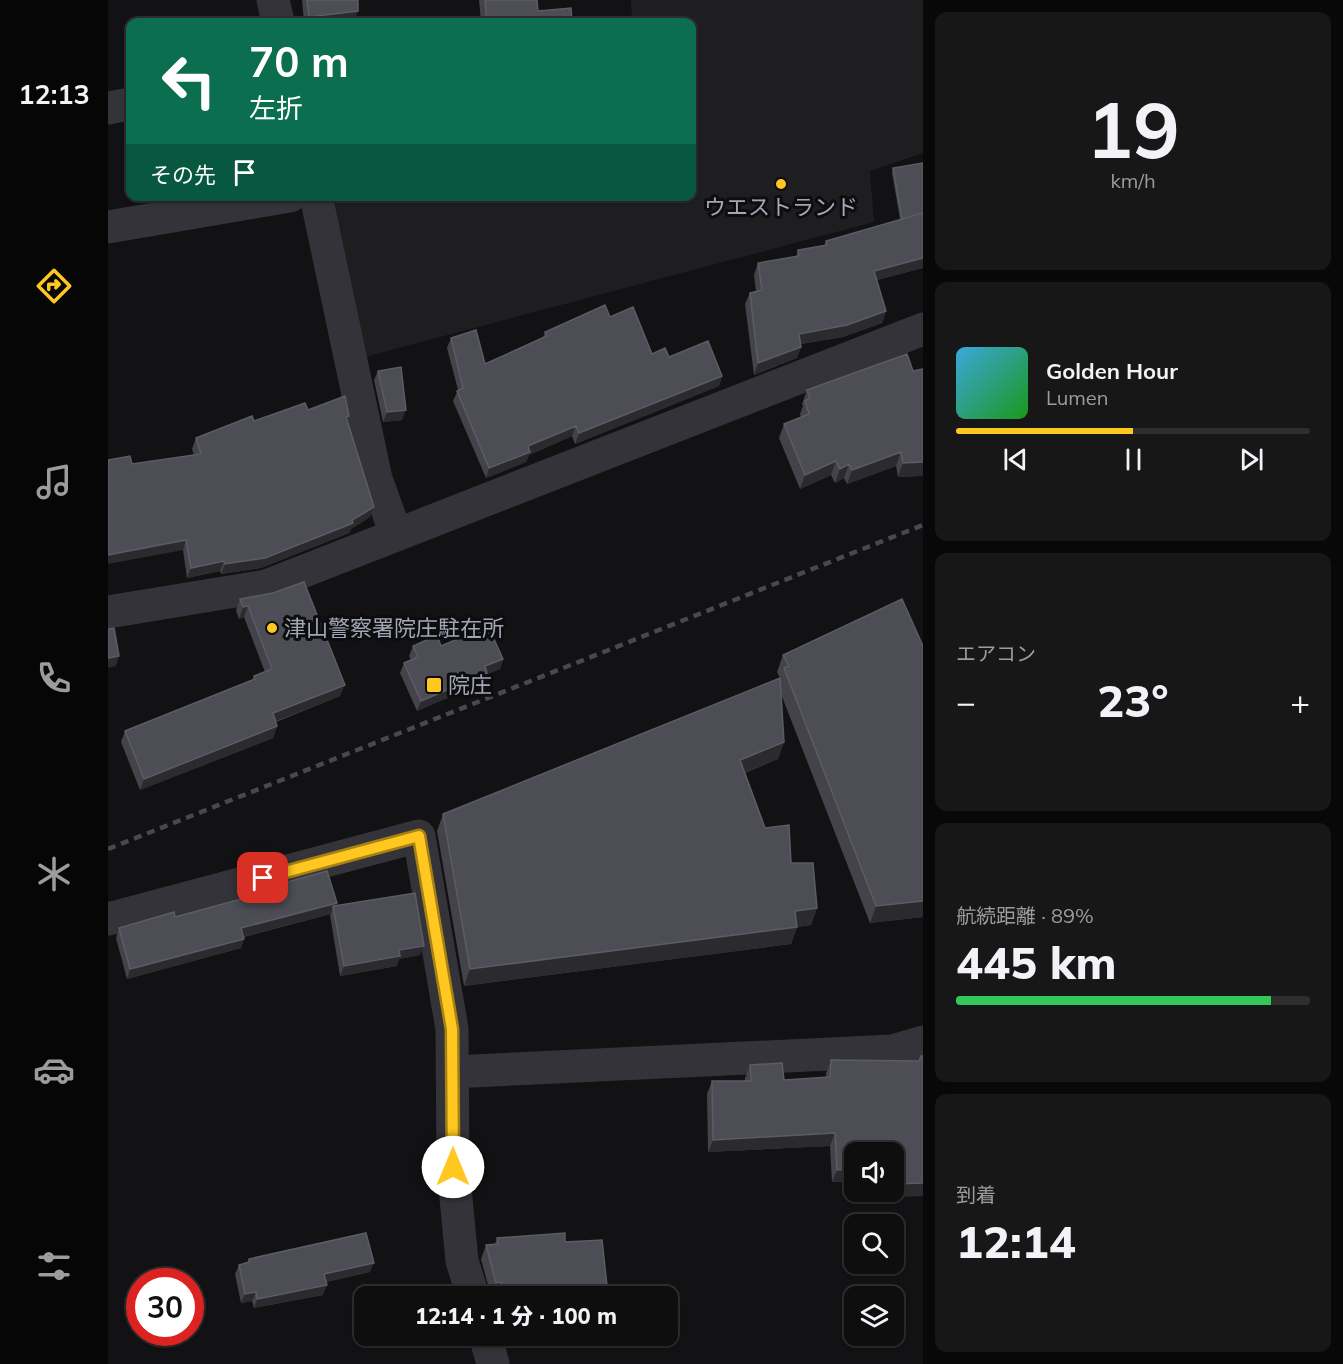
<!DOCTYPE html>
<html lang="ja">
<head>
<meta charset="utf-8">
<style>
  :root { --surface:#0e0e0f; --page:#171718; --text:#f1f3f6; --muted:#9b9c9e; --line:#2e2e2f; --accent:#ffc71f }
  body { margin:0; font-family:Mulish,"Noto Sans JP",sans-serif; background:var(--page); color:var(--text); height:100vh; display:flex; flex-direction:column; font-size:22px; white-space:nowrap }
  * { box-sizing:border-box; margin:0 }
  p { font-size:20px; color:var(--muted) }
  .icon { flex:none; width:33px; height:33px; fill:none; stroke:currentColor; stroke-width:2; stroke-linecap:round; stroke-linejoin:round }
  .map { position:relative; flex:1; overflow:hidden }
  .side { display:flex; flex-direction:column; gap:12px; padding:12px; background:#080808; width:420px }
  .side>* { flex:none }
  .guide { position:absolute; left:18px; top:18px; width:570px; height:183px; border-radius:12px; box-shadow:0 2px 4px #0004,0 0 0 2px var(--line); background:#0b6e4f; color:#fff; overflow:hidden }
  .tools { position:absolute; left:736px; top:1142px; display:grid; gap:12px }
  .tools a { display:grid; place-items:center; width:60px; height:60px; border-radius:12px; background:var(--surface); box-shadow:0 2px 4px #0004,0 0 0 2px var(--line); font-size:30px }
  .speed { position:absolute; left:18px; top:1268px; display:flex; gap:12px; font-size:30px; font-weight:700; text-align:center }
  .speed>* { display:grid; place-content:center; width:78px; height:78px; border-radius:50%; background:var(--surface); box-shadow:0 2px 4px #0004,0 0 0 2px var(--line); line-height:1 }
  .speed .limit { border:9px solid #d22; background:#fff; color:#111 }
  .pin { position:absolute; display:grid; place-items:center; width:51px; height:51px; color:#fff; margin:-26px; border-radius:12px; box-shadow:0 3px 9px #0006 }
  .me { position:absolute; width:66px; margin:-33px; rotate:0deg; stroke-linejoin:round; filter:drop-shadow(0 0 4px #0008) }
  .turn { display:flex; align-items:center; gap:21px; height:126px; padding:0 24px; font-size:27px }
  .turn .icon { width:78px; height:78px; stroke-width:2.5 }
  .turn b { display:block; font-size:42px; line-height:51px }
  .then { display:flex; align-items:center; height:57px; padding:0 24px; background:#0003; gap:12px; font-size:22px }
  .big { font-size:45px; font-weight:800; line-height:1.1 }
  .side .widget { flex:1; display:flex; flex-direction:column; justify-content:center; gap:9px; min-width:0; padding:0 21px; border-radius:12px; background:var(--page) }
  .side .dial { align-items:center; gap:0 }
  .dial b { font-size:78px; line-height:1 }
  .song { display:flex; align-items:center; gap:18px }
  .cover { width:72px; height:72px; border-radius:9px; background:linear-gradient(135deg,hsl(200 70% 55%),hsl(120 70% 35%)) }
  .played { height:6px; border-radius:3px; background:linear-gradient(90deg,var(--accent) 50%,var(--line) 50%) }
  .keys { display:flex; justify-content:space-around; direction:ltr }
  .heat { display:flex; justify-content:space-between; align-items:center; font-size:33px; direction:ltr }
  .charge { height:9px; border-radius:4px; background:linear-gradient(90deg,#34c759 89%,var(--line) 0) }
  .trip { position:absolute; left:246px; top:1286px; width:324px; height:60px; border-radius:12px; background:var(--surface); box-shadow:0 2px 4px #0004,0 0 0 2px var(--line); font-weight:800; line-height:60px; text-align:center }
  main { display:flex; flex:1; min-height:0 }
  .dock { display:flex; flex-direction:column; width:108px; justify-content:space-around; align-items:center; background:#060606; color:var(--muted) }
  .dock .icon { width:42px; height:42px }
  .dock .active { color:var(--accent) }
  .dock b { font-size:27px; color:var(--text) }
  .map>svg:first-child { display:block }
</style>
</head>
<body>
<main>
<nav class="dock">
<b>12:13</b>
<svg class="icon active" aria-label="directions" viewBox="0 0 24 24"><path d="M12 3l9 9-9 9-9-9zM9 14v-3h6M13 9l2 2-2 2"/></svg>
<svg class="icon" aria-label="music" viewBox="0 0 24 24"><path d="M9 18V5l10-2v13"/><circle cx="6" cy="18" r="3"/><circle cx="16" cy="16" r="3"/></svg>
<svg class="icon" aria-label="phone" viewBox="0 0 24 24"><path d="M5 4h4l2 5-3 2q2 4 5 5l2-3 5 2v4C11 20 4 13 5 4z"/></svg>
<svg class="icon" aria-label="climate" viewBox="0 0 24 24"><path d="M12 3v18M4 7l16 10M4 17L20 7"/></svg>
<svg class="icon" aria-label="car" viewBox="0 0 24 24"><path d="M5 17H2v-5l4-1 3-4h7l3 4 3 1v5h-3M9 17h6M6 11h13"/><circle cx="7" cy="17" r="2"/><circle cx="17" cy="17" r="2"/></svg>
<svg class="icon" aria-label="filters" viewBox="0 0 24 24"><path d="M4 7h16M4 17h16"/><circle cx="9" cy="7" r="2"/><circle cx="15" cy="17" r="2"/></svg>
</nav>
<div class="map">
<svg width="815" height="1364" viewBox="0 0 815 1364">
  <rect width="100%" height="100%" fill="#121214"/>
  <path fill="#1e1e21" d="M523,0H815V153L762,171L766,222L257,357L223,197L584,196V22H524Z"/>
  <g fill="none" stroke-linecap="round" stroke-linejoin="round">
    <path stroke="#333339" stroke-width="33" d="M165,0L170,22
      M0,108L22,104
      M208,196L268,479L288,534
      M0,227L182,196
      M0,919L311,836L344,1029L345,1167L354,1261L365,1296
      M344,1072L784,1051L815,1042
      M377,1335L385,1364"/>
    <path stroke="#333339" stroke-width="33" d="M0,612L158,586L815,329"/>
    <path stroke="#484950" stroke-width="4.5" stroke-dasharray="8 6" stroke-linecap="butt" d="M0,849L815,525"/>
  </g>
  <path fill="#434349" d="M194,0H250L246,22H196Z
    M371,0H429L430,11L464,22H373Z
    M785,168L815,268L769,280L778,311L774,323L735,337L693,344V347L689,358L646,375L637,304L642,293L648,291L646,275L650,263L688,256L690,250L716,246L718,241L792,219L784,173Z
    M502,317L544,354L561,357L614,376L611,386L467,444L464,436L421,455L418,462L378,478L345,401L350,390L339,348L343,338L377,364L435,337L437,332Z
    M815,369V475L812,476L790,477L788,466L739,484L736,478L727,483L723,475L692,489L671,438L676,424L693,417L692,414L695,406L694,404L699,390L805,371Z
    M270,371L294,420L275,422L266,380Z
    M200,410L239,422L262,517L243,529L241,533L153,568L113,574L112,571L79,578L75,550L24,464L86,455L84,449L88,438L146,421Z
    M132,599L232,696L168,722L169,726L165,738L32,790L13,742L17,731L144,680L146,676L157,672L136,617L131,619L128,610Z
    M305,646H333L395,659L392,669L379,674L376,682L309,711L292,673L296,663L303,660L301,656Z
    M675,655L815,917L762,923L673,694L676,742L670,759L637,773L657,828L683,863L709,908L703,925L689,927L683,944L356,986L329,831L335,814L672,678L669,672Z
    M154,889L229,903L228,905L312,955L291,959L289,966L232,976L222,915L223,914L136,937L133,948L19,979L8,938L11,928L67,917L152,894Z
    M813,1056H815V1196L768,1197L767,1191H786V1152H747V1181L724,1182L722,1146L600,1152L599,1094L604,1081H637V1078L642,1065L674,1063L676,1080L718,1077V1073L723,1060L811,1061Z
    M389,1238L457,1242L500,1295L499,1296H383L373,1259L378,1245L387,1244Z
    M141,1259L262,1272L218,1282L215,1295L146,1308L144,1301L133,1303L127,1274L131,1265L139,1263Z"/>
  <path fill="#2b2b2f" d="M250,11L246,22H199L201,17Z
    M815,258V268L761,282L766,271Z
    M778,311L774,323L735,337L687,345L691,334Z
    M693,347L689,358L646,375L650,363Z
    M614,376L611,386L467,444L471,433Z
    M298,410L294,420L275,422L279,412Z
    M468,426L464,436L421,455L418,462L378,478L381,468L420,446Z
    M793,452L788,466L739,484L744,470Z
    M728,461L723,475L692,489L697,475Z
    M815,462V475L812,476L790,477L795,463Z
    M741,464L736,478L727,483L732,469Z
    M266,507L262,517L243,529L241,533L153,568L113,574L117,564L244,520Z
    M78,540L75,550L0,564V555Z
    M116,561L112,571L79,578L83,568Z
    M140,606L136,617L131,619L135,607Z
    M11,656L8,666L0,668V658Z
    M395,659L392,669L379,674L376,682L309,711L313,701L377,666Z
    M237,685L232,696L160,724L165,713Z
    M169,726L165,738L32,790L36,779Z
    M676,742L670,759L626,777L632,760Z
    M815,901V917L762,923L768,906Z
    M229,903L226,911L225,906L223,914L130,938L133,928Z
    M709,908L703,925L681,928L687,911Z
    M689,927L683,944L356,986L362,969Z
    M136,939L133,948L19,979L22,969Z
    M316,946L312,955L291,959L289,966L232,976L236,966L291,950Z
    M727,1133L722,1146L600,1152L605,1140Z
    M747,1169V1181L724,1182L729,1170Z
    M815,1183V1196L768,1197L770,1191H786V1184Z
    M266,1263L262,1272L213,1283L216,1274Z
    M393,1282L388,1296H383L388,1283Z
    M219,1285L215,1295L146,1308L149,1299Z
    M148,1292L144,1301L133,1303L137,1294Z"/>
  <path fill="#4d4e55" stroke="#5b5c64" stroke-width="1.5" d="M199,0H250V11L201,17Z
    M377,0H429L430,11L463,8L464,22H379Z
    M815,163V213L794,219L785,168Z
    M815,213V258L766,271L778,311L739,325L691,334L693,347L650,363L642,293L654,290L650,263L691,256L690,250L719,245L718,241Z
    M497,305L502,317L525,307L544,354L557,348L561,357L600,341L614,376L471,433L468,426L420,446L422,452L381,468L349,391L355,388L343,338L368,330L377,364L439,336L437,332Z
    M799,354L805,371L815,369V462L795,463L793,452L744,470L741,464L732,469L728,461L697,475L676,424L701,414L697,401L702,398L699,390Z
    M293,367L298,410L279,412L270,371Z
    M237,396L241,416L238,417L266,507L244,520L245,523L157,558L117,564L116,561L83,568L78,540L0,555V460L22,456L24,464L93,454L88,438L144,416L146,421L197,403L200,410Z
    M196,582L237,685L165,713L169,726L36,779L17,731L147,679L146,676L164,669L140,606L135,607L132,599L165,593Z
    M794,599L815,646V901L768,906L676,668L681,666L675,655Z
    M380,626L395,659L377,666L379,673L313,701L296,663L310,657L305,646L329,635L333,646Z
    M6,628L11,656L0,658V629Z
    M672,678L676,742L632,760L657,828L681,825L683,863H705L709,908L687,911L689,927L362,969L335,814Z
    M219,871L229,903L133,928L136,939L22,969L11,928L66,912L67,917L155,893L154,889Z
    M307,893L316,946L291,950L292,956L236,966L225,906Z
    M813,1056H815V1183L786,1184V1152H747V1169L729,1170L727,1133L605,1140L604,1081H643L642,1065L674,1063L676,1080L722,1077L723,1060L811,1061Z
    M258,1233L266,1263L216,1274L219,1285L149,1299L148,1292L137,1294L131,1265L141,1262V1259Z
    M457,1233V1242L494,1240L500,1295L478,1296H395L393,1282L388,1283L378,1245L390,1244L389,1238Z"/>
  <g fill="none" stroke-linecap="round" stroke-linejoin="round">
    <defs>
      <path id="route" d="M155,878L311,836L344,1029L345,1167"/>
    </defs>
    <use href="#route" stroke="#a68114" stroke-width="15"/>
    <use href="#route" stroke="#ffc71f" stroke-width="10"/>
  </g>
  <g fill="#ffc71f" stroke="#0d0d0f" stroke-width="2">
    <circle cx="673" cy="184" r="6"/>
    <circle cx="164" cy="628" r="6"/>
    <rect x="318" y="677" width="16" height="16" rx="3"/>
  </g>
  <g text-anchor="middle" stroke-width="6" stroke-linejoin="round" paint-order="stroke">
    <g font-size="22" fill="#a2a7b5" stroke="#0d0d0f" text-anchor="start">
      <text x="673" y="215" text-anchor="middle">ウエストランド</text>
      <text x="176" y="636">津山警察署院庄駐在所</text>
      <text x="340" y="693">院庄</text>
    </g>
  </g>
</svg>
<div class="tools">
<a><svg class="icon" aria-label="sound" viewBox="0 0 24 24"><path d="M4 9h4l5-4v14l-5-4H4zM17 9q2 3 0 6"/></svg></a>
<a><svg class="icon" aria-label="search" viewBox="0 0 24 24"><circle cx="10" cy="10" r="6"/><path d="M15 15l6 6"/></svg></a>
<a><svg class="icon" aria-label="layers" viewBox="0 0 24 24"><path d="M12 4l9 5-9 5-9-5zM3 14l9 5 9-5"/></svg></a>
</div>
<div class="speed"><div class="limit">30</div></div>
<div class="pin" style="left:155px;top:878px;background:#d93025"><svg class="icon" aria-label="arrive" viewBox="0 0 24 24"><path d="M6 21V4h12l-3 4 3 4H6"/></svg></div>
<svg class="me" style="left:345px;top:1167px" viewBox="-20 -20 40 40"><circle r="19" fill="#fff"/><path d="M0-13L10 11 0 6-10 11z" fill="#ffc71f"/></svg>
<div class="trip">12:14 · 1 分 · 100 m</div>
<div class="guide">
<div class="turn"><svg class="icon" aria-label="left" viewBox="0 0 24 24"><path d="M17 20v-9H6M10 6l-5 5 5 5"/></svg><div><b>70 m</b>左折</div></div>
<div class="then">その先<svg class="icon" aria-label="arrive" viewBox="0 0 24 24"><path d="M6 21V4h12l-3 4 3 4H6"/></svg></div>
</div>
</div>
<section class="side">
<div class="widget dial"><b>19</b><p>km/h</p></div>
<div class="widget">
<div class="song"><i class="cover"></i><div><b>Golden Hour</b><p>Lumen</p></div></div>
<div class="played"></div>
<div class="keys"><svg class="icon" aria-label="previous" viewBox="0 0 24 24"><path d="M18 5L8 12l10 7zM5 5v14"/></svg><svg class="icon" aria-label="pause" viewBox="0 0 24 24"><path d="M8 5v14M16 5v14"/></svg><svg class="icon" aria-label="next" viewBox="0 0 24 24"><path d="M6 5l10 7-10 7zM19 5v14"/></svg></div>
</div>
<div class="widget"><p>エアコン</p>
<div class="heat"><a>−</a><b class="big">23°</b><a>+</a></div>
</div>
<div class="widget"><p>航続距離 · 89%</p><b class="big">445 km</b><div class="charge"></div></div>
<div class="widget"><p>到着</p><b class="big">12:14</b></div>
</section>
</main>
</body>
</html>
